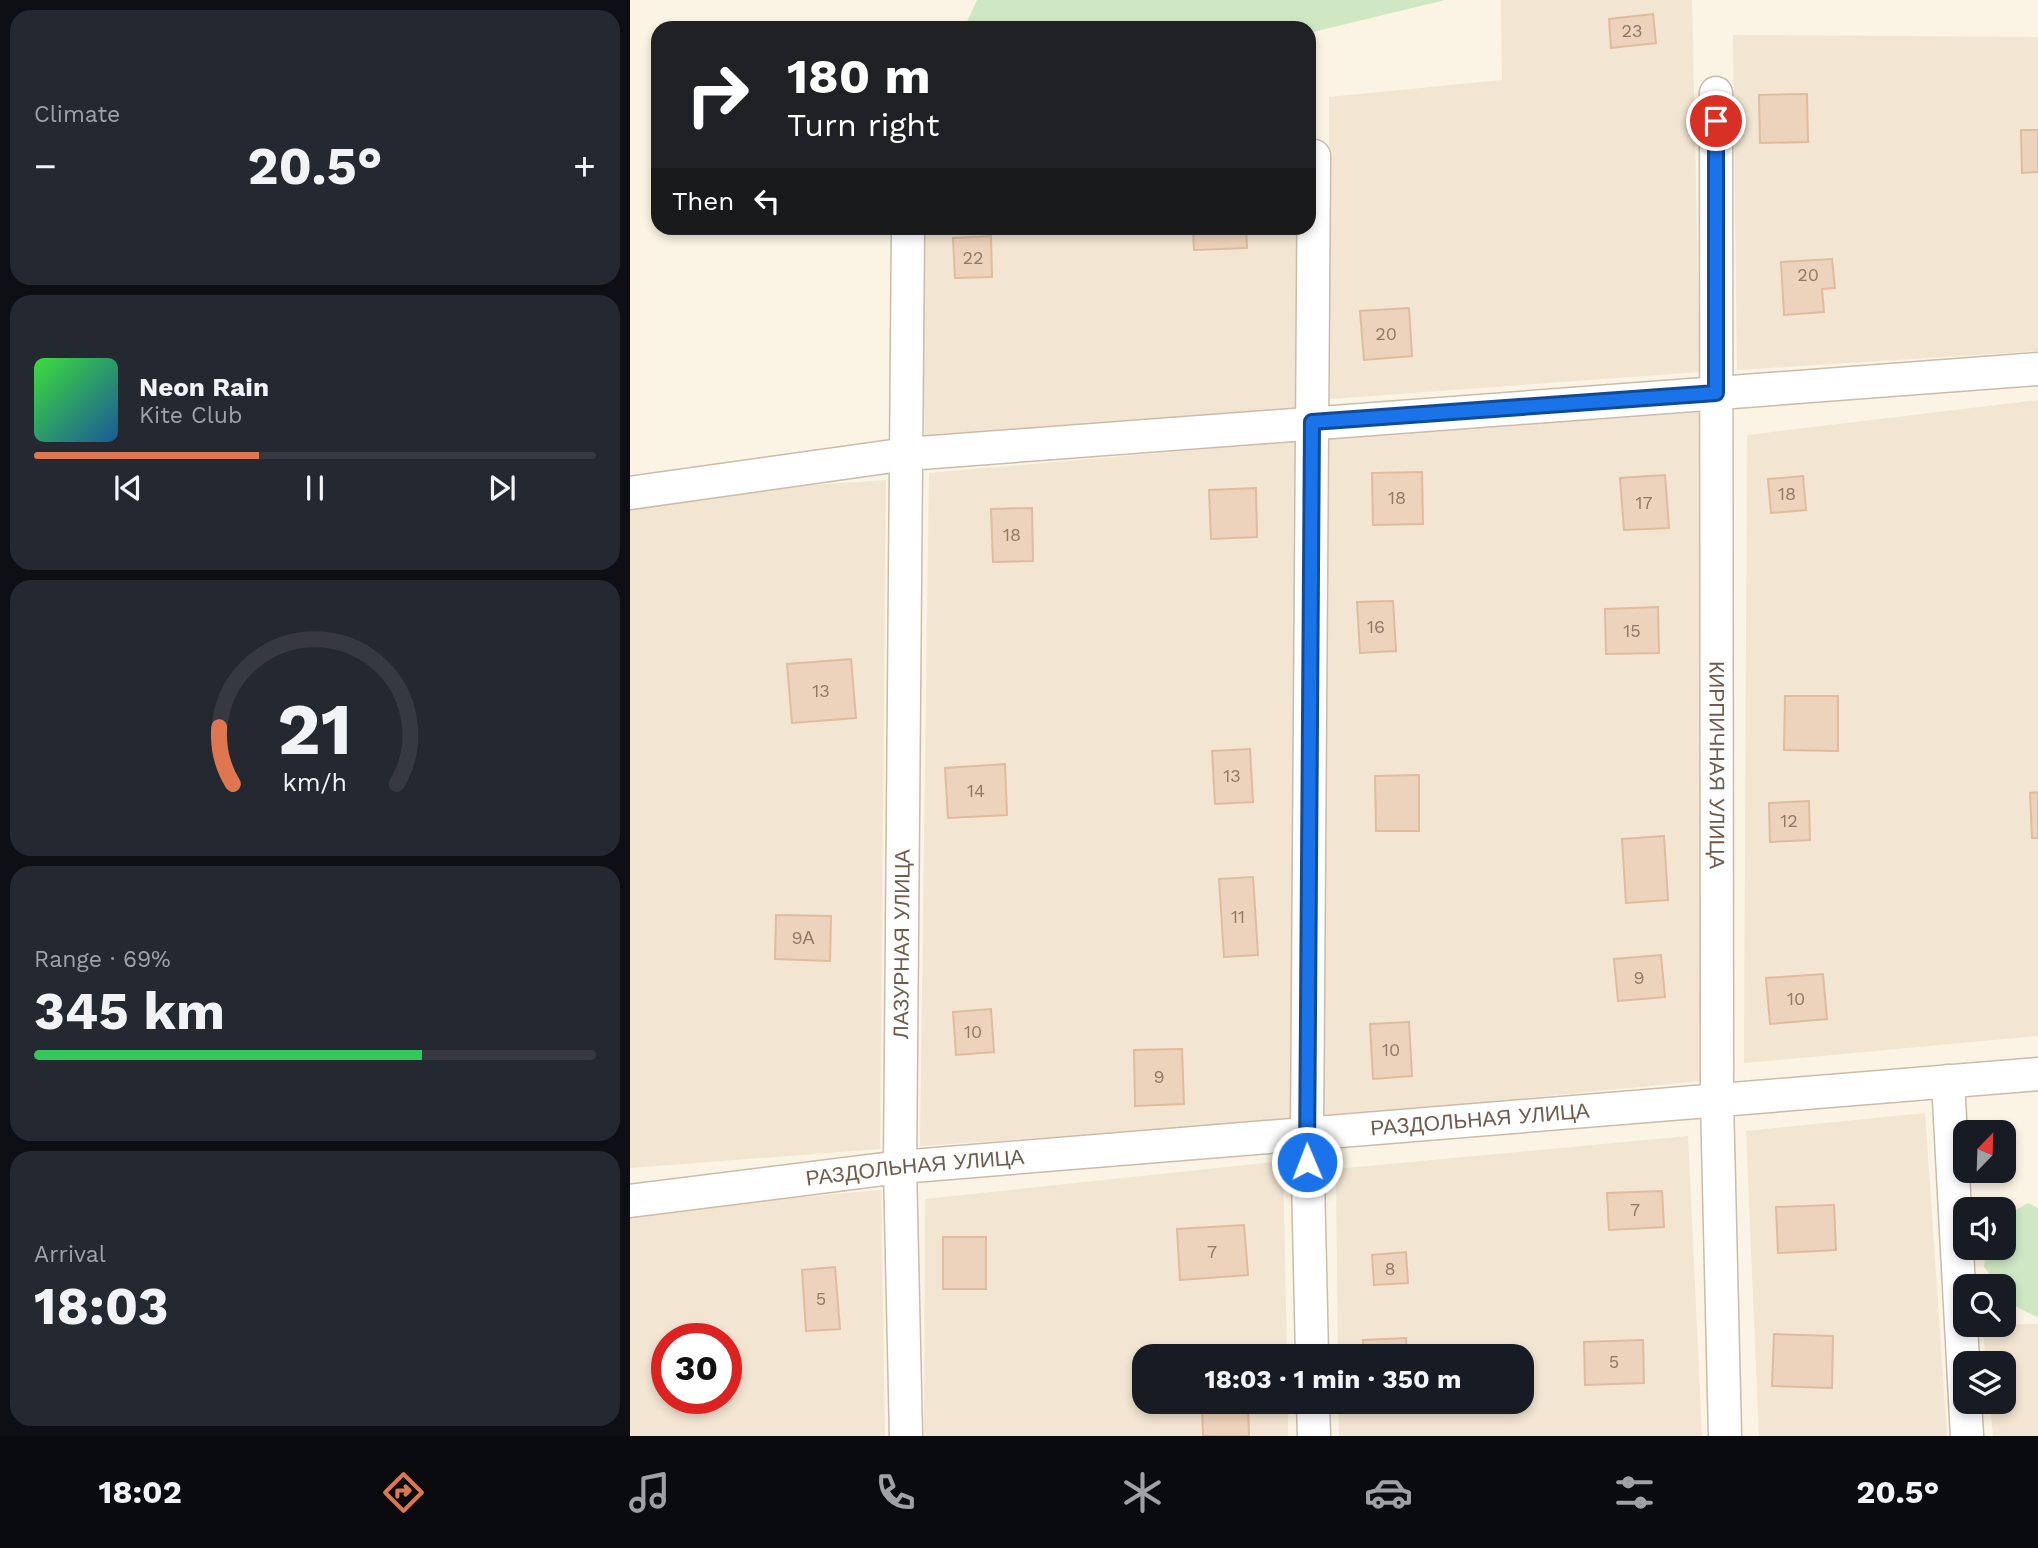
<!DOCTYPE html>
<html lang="en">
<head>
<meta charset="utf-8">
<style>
  :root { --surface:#171b24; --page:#242831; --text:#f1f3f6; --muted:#9ea1a6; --line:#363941; --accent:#de774f }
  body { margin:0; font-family:"Work Sans",sans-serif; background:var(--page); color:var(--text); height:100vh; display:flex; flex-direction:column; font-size:26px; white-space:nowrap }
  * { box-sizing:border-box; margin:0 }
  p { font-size:23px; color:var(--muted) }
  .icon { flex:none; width:38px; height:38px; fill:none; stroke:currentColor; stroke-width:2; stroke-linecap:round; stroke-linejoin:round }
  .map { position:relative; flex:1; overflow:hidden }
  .sheet { display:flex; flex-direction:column; gap:10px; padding:10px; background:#0d0f14; width:630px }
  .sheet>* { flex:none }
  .guide { position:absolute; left:21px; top:21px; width:665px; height:214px; border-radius:21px; box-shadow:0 4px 10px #0003; background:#202124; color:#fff; overflow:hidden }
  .needle { width:46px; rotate:23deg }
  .controls { position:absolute; left:1323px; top:1120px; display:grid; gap:14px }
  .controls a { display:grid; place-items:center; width:63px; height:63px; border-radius:14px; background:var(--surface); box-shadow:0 4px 10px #0003; font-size:35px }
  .speed { position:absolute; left:21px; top:1323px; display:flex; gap:14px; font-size:35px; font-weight:700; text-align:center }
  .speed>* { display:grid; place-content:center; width:91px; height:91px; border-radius:50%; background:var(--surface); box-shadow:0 4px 10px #0003; line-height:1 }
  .speed .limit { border:10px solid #d22; background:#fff; color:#111 }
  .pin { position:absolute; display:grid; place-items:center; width:60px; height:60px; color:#fff; margin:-30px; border:4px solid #fff; border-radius:50%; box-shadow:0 2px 7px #0007 }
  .me { position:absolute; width:77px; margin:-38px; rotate:359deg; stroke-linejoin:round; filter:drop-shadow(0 0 5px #0008) }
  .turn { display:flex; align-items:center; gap:24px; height:147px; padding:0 21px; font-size:32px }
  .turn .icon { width:91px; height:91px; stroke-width:2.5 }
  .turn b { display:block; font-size:49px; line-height:60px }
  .then { display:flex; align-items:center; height:66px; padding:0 21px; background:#0003; gap:14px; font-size:26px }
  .big { font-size:52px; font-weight:700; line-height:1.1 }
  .sheet .widget { flex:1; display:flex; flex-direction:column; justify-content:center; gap:10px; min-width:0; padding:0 24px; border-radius:21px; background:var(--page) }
  .sheet .dial { align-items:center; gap:0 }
  .dial svg { height:182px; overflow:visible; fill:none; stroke:var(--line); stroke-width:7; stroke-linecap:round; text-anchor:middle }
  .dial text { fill:var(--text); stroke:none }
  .song { display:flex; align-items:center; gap:21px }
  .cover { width:84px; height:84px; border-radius:10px; background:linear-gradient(135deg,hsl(120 70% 55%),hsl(210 70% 35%)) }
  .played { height:7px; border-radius:4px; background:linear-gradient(90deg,var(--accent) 40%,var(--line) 40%) }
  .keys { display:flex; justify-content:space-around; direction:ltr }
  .heat { display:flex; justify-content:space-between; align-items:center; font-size:38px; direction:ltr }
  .charge { height:10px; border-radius:5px; background:linear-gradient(90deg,#34c759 69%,var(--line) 0) }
  .trip { position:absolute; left:502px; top:1344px; width:402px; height:70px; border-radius:21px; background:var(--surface); box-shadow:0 4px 10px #0003; font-weight:700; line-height:70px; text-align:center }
  .tabs { display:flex; height:112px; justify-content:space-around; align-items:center; background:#090b0e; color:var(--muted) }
  .tabs .icon { width:49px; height:49px }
  .tabs .current { color:var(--accent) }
  .tabs b { font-size:32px; color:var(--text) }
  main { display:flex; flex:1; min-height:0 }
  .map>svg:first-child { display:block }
</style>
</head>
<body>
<main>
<section class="sheet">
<div class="widget"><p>Climate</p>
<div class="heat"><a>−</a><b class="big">20.5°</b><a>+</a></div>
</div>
<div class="widget">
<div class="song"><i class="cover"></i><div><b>Neon Rain</b><p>Kite Club</p></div></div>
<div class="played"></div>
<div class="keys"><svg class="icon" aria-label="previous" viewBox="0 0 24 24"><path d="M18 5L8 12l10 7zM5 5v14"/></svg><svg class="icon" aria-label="pause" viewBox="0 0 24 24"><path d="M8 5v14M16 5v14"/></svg><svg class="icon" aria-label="next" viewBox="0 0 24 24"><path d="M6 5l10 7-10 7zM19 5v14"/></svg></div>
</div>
<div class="widget dial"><svg viewBox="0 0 100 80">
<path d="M14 69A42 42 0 1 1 86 69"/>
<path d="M14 69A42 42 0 0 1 8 44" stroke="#de774f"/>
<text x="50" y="56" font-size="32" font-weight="700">21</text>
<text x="50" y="72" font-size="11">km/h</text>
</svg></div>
<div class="widget"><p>Range · 69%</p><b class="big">345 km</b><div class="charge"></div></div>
<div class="widget"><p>Arrival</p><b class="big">18:03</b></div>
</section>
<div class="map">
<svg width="1408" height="1436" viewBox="0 0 1408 1436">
  <rect width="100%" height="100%" fill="#fbf3e3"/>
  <path fill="#f2e5d2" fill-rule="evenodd" d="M871,0H1062L1070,372L700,399L699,97L872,80Z
    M1103,35L1408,37V351L1107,370Z
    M290,228H672L673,414L295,439Z
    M1408,400V1036L1114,1063L1117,435Z
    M1072,409L1071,1081L693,1118L697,435Z
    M667,441L661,1121L290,1146L299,473Z
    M256,480L250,1149L0,1168V498Z
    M1295,1113L1317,1436H1129L1116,1131Z
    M1058,1136L1072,1436H709L708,1402H892V1356H708L706,1169Z
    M653,1161L657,1356H514V1402H658V1436H294L295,1199Z
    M251,1190L255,1436H0V1212ZM37,1339H96V1398H37Z
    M1408,1324V1436H1363L1360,1402H1374V1363H1356L1352,1325Z"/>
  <path fill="#cfe7c3" d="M347,0H815L679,33V28H334Z
    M1398,1203L1408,1208V1317C1394,1311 1375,1304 1374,1286H1369L1354,1267L1356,1248H1374V1217Z"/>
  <path fill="#eed3bc" stroke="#e0bb9e" stroke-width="2" d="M1023,14L1026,43L981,48L979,19Z
    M1177,94L1178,142L1130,143L1129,95Z
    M1391,130H1408V172L1392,173Z
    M563,228H616L617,248L564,250Z
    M361,236L362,277L325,278L323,238Z
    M1202,259L1205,288L1192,289L1194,312L1154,315L1151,262Z
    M779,308L782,356L734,360L730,311Z
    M792,472L793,524L743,525L742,473Z
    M1035,475L1039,528L994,530L990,478Z
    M1173,476L1176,510L1141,513L1138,479Z
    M626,488L627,537L581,539L579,490Z
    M402,508L403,561L363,562L361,509Z
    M763,601L766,651L730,653L727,602Z
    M1028,607L1029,653L976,654L975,609Z
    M221,659L226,718L162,723L157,664Z
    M1155,696H1208V751L1154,750Z
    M620,749L623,802L585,804L582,751Z
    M375,764L377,815L318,818L315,768Z
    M789,775V831H746L745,776Z
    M1408,792V838H1402L1400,793Z
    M1179,801L1180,840L1140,842L1139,803Z
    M1034,836L1038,900L996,903L992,839Z
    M623,877L628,955L594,957L589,879Z
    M146,915L201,916L200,961L145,959Z
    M1031,955L1035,997L988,1001L984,959Z
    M1193,974L1197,1019L1140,1024L1136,978Z
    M361,1009L364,1052L326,1055L323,1012Z
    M779,1022L782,1076L743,1079L740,1024Z
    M552,1049L554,1104L505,1106L504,1050Z
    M1032,1191L1034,1227L979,1230L977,1193Z
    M1204,1205L1206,1250L1148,1253L1146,1207Z
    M614,1225L618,1275L550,1280L547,1229Z
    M313,1237H356V1289H313Z
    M776,1252L778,1283L744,1285L742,1255Z
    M205,1267L210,1329L176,1331L172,1270Z
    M1144,1334L1203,1336L1202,1388L1142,1386Z
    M776,1338L777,1356H734L733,1340Z
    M1013,1340L1014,1383L955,1385L954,1342Z
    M618,1405L619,1436H573L572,1406Z"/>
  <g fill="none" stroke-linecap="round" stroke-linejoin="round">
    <defs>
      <g id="minor">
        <path id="s1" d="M1086,93L1087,1100L1095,1436"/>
        <path d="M0,493L277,454L1408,369"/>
        <path d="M1318,1081L1337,1436"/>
        <path id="s2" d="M0,1201L270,1167L1408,1074"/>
        <path d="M682,1356L677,1134L684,156"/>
        <path d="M683,1402L684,1436"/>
        <path id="s3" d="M276,1436L270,1167L278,228"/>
      </g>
    </defs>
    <use href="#minor" stroke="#cbbbaa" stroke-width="35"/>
    <use href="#minor" stroke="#fff" stroke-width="32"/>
  </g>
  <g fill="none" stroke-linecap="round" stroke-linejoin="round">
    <defs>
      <path id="route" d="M677,1162L682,422L1086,393V121"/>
    </defs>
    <use href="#route" stroke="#114b97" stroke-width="18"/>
    <use href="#route" stroke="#1a73e8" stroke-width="12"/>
  </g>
  <g text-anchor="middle" stroke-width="6" stroke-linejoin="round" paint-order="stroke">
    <g font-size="18" fill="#907967">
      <text x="1002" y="37">23</text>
      <text x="343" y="264">22</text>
      <text x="1178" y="281">20</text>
      <text x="756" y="340">20</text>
      <text x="1157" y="500">18</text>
      <text x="767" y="504">18</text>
      <text x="1014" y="509">17</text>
      <text x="382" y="541">18</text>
      <text x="746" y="633">16</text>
      <text x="1002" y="637">15</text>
      <text x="191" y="697">13</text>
      <text x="602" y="782">13</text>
      <text x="346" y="797">14</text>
      <text x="1159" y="827">12</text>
      <text x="608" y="923">11</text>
      <text x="173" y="944">9А</text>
      <text x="1009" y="984">9</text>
      <text x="1166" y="1005">10</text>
      <text x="343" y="1038">10</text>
      <text x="761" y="1056">10</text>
      <text x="529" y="1083">9</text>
      <text x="1005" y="1216">7</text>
      <text x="582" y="1258">7</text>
      <text x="760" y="1275">8</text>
      <text x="191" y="1305">5</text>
      <text x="984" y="1368">5</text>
    </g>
    <g font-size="21" fill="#715b4b" stroke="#fef7e9">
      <text dy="7" stroke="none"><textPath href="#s1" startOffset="672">КИРПИЧНАЯ УЛИЦА</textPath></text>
      <text dy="7" stroke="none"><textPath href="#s3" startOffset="492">ЛАЗУРНАЯ УЛИЦА</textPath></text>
      <text dy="7" stroke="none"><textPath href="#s2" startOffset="854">РАЗДОЛЬНАЯ УЛИЦА</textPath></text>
      <text dy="7" stroke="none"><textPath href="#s2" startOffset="287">РАЗДОЛЬНАЯ УЛИЦА</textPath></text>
    </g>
  </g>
</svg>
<div class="controls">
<a><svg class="needle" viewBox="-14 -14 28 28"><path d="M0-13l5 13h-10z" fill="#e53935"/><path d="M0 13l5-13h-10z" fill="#9ea1a6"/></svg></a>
<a><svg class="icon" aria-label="sound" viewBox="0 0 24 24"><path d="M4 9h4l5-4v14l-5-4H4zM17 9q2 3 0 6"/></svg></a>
<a><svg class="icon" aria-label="search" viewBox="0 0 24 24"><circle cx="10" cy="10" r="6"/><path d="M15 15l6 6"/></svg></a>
<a><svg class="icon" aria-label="layers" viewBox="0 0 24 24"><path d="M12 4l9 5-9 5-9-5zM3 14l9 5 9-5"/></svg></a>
</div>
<div class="speed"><div class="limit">30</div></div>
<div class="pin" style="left:1086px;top:121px;background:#d93025"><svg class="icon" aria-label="arrive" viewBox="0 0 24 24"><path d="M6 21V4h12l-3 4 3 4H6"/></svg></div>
<svg class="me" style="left:677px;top:1162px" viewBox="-20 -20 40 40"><circle r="17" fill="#1a73e8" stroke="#fff" stroke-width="3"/><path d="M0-11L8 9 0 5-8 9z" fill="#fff"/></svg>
<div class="trip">18:03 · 1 min · 350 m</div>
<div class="guide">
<div class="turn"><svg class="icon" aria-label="right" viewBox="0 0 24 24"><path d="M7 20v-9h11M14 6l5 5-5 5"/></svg><div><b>180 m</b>Turn right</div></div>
<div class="then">Then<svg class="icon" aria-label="left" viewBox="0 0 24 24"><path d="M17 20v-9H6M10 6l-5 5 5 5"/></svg></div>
</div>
</div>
</main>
<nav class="tabs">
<b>18:02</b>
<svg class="icon current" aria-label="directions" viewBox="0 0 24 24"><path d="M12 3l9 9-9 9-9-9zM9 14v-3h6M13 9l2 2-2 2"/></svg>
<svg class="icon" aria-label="music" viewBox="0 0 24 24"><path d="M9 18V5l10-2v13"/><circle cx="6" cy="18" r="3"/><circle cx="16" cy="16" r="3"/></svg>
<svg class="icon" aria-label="phone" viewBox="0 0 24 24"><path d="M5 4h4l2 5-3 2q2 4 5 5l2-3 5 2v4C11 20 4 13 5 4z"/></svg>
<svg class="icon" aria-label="climate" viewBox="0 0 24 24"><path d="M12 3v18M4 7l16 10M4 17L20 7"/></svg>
<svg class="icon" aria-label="car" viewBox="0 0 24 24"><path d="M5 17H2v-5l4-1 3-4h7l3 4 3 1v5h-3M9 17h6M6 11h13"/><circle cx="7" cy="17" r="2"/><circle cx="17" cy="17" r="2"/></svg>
<svg class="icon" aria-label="filters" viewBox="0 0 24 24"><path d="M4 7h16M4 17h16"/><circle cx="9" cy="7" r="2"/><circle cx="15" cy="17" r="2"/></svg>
<b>20.5°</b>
</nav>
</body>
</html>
